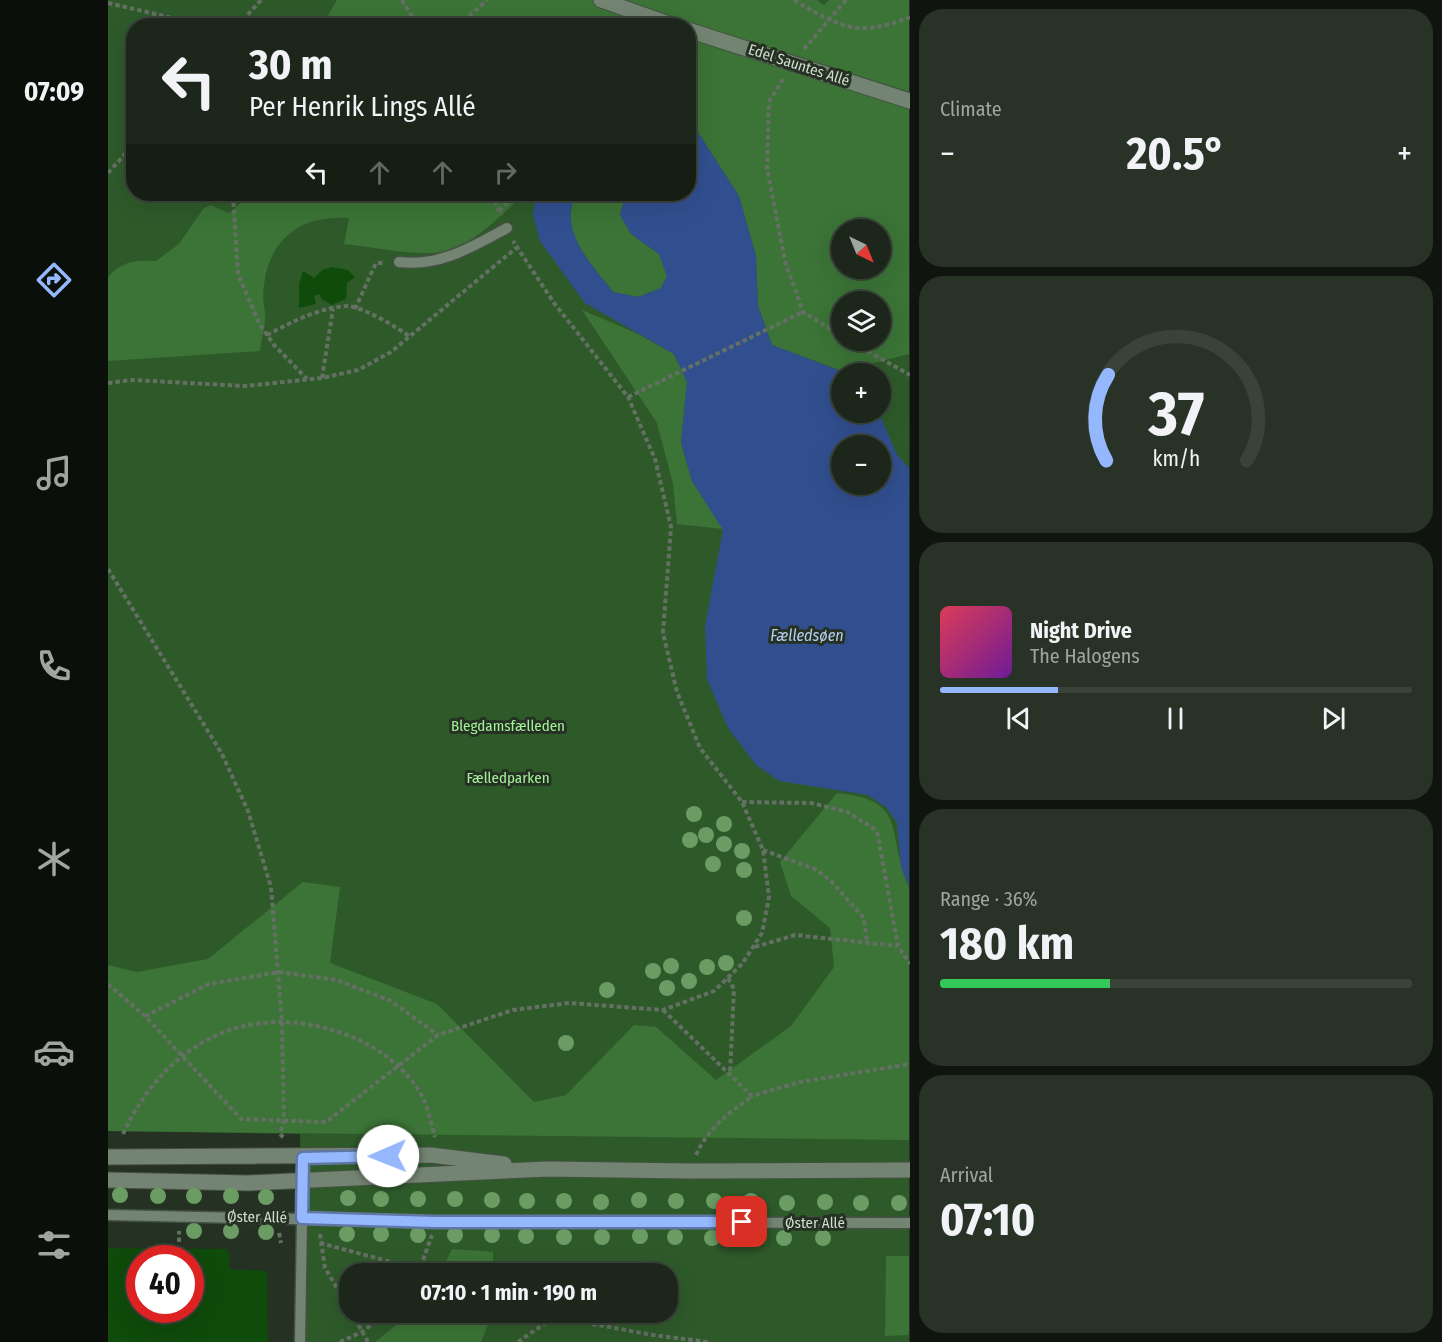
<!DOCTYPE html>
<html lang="en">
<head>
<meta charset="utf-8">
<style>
  :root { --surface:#1c261a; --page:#293227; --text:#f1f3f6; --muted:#a0a5a2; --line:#3a4339; --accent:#94b7fd }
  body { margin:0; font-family:"Fira Sans Condensed",sans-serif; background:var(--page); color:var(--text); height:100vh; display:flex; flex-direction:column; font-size:22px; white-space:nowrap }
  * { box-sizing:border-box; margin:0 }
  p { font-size:20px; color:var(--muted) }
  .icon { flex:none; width:33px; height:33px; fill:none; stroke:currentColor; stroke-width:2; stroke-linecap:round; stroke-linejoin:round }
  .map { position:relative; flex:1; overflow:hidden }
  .sheet { display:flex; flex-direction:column; gap:9px; padding:9px; background:#0f150e; width:532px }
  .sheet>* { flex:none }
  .hud { position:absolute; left:18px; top:18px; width:570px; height:183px; border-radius:24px; box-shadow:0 6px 24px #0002,0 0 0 2px var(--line); background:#1c261a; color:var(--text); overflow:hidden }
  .needle { width:39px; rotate:137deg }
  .tools { position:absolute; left:723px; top:219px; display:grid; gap:12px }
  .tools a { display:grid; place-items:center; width:60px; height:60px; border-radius:50%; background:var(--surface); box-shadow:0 6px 24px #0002,0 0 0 2px var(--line); font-size:30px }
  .speed { position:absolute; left:18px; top:1245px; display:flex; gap:12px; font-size:30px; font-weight:700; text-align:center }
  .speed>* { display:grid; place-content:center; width:78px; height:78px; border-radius:50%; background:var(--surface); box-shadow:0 6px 24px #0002,0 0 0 2px var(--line); line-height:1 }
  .speed .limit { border:9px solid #d22; background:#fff; color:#111 }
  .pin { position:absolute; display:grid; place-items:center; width:51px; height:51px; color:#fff; margin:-26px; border-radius:12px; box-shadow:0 3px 9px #0006 }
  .me { position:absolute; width:66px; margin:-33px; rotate:269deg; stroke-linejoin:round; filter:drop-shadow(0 0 4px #0008) }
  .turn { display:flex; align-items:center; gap:21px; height:126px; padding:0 24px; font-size:27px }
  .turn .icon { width:78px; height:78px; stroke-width:2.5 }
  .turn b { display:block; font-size:42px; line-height:51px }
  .lanes { display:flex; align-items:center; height:57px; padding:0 24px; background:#0003; justify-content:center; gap:30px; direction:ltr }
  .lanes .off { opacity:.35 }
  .big { font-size:45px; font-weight:700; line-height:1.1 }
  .sheet .widget { flex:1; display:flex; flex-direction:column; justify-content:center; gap:9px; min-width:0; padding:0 21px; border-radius:24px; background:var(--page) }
  .sheet .dial { align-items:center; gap:0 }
  .dial svg { height:156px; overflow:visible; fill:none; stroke:var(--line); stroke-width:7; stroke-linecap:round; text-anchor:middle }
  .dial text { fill:var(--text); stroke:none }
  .song { display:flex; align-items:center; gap:18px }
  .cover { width:72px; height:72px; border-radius:9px; background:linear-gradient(135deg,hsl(350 70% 55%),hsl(280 70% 35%)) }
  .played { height:6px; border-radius:3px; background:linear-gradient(90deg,var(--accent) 25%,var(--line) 25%) }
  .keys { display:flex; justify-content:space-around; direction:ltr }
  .heat { display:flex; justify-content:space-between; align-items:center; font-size:33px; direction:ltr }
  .charge { height:9px; border-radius:4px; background:linear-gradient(90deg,#34c759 36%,var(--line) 0) }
  .trip { position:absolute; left:231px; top:1263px; width:339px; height:60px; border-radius:24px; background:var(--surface); box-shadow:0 6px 24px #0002,0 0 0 2px var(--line); font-weight:700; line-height:60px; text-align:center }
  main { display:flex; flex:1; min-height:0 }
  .dock { display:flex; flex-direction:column; width:108px; justify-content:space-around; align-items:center; background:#0b0f0a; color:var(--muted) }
  .dock .icon { width:42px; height:42px }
  .dock .active { color:var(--accent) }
  .dock b { font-size:27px; color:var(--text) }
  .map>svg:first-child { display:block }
</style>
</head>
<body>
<main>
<nav class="dock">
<b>07:09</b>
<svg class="icon active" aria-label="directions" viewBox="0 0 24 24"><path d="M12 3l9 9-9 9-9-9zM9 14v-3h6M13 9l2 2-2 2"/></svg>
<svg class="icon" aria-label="music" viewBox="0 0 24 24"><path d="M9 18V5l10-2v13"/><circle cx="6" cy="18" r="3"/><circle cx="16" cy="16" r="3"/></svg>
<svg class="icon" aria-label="phone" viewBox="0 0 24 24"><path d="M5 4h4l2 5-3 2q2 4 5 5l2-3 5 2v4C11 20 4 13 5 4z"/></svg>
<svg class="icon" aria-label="climate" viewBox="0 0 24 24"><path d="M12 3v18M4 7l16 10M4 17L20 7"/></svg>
<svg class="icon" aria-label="car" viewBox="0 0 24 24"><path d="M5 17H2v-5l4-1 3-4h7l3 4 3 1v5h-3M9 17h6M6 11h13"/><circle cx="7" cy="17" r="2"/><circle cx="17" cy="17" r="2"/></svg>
<svg class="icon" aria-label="filters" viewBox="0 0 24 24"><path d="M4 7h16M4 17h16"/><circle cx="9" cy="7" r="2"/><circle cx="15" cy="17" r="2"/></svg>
</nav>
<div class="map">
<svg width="802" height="1342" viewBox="0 0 802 1342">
  <rect width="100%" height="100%" fill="#253223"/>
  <path fill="#2e5a2a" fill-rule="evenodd" d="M0,0H801V1342H197L192,1134L0,1131ZM26,26H580V194H26ZM734,230H772V268H734ZM734,302H772V340H734ZM734,374H772V412H734ZM734,446H772V484H734ZM242,1274H560V1312H242Z"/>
  <path fill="#3b7436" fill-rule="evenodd" d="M229,0H709L716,5L721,0H801V354L734,371L664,345L650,306L648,256L631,196L584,123L587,73L581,70L580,26H219V17ZM734,230H772V268H734ZM734,302H772V340H734Z
    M143,194H416C391,217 361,251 324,253C295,254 265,247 236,244L241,218C188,214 157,243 155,297C155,304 158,312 157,320C156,330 153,341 152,351L0,361V277C14,261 28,260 48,261L71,244L95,209L102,205L121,213Z
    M468,194H518L512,215L523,234L551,254L559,276L553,288L530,297L505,292C483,263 450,232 468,194Z
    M474,310L528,333L566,354L579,382L573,443L584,481L615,529L569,524L565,484L549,423Z
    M729,793C802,800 777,833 801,887V1140L0,1131V965L29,972L100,959L195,882L232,887L222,963L329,1004L426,1102L458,1095L526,1025L548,1027L608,1080L683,1026L726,967L722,928L683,896L672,862Z
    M344,1249L385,1252V1273H332Z
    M778,1256H801V1335L777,1336Z
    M303,1313V1312L385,1313L373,1342H267Z"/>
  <path fill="#314f8f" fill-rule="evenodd" d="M581,70L587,73L584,123L631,196L648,256L650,306L664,345L738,373L734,374V412L771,413L789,455L801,468V887L793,867L789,823L779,808L760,795L671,781L648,765L620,728L599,679L597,626L615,530L584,481L573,443L579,382L566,354L477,303L432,241L425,215L428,194H468C450,232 483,263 505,292L530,297L553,288L559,276L551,254L523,234L512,215L518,194H580ZM734,446H772V484H734Z"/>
  <path fill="#0f4b0b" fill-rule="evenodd" d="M224,267L240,270L247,277L239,283L238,299L224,305L214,299L211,294L206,296L208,304L191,308V284L195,271L206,278L214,270Z
    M0,1248L120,1249L122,1269L159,1271L160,1342H0ZM32,1258H82V1310H32Z
    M248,1262L256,1274H242V1279L236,1271Z"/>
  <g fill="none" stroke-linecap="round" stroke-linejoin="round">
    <defs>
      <path id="lane" d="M291,262C332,267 364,247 399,228
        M0,1215L327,1222L802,1223
        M192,1342L195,1158"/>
      <path id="street" d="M493,0L567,26
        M580,30L802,101"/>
      <path id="secondary" d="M0,1157L323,1155L396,1164
        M0,1180L140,1183L440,1169L581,1171L802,1170"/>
    </defs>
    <use href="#lane" stroke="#445043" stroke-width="13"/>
    <use href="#street" stroke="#445043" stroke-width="17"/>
    <use href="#secondary" stroke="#445043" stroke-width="17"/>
    <path stroke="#647063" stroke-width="4" stroke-dasharray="4.5 3" stroke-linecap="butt" d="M294,0L310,26
      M686,0C731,27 750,38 802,17
      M0,3L99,26
      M130,26L153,0
      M350,26L379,0
      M696,49L738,0
      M675,79L661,102L659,168L677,261L695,312L734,336
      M0,173L26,144
      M383,194L393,215
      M125,195L130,274L151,323L166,345L199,379
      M391,211L409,194
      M247,309L268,263H277
      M159,335C184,322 210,308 239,306C253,306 291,328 302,337
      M740,340L802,375
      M214,378L225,309
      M0,383L24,380L137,386L214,378L250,370L283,352L408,248
      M520,397L695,312
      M0,569L114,754L140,811L163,887L174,1021L176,1121L172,1134L177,1139
      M634,802L703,803L740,812L769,831L790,946L802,964
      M655,850L709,870L723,881L756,918L759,942
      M647,947L687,935L790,946
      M620,978L626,989L622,1074
      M0,984L37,1016L133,1119L218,1122L330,1035L405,1010L461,1003L555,1010L606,991L634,964L654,933L661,897L655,850L634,802L592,748L569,692L555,633L563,527L547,459L520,397L446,303L405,241
      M555,1010L644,1096L692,1082L802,1064
      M37,1016L101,984L171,972L229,980L283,1001L330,1035
      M15,1134C57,1043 141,998 239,1035C269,1046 300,1069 315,1098C321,1110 323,1125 327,1137
      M588,1155C600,1128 620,1114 644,1096
      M171,1233L173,1243
      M212,1234L217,1268L242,1310
      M71,1242V1231
      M212,1243L328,1274
      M310,1274L324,1235
      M243,1312L260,1342
      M435,1312L446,1316
      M232,1342L254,1332L280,1312
      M410,1342L446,1317L545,1335L600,1342"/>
    <use href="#lane" stroke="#748472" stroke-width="10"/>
    <use href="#street" stroke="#748472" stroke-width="15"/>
    <use href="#secondary" stroke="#748472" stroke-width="15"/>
  </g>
  <g fill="#6a9c64">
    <circle cx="586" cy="814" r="8"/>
    <circle cx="616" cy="824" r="8"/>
    <circle cx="598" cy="835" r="8"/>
    <circle cx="582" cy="840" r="8"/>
    <circle cx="616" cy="844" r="8"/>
    <circle cx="634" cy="851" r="8"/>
    <circle cx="605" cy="864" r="8"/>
    <circle cx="636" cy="870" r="8"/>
    <circle cx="636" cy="918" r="8"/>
    <circle cx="618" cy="963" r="8"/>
    <circle cx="563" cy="966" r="8"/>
    <circle cx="599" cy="967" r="8"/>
    <circle cx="545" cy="971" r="8"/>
    <circle cx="581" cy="981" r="8"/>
    <circle cx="559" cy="988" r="8"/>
    <circle cx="499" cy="990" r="8"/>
    <circle cx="458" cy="1043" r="8"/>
    <circle cx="12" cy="1195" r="8"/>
    <circle cx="50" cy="1196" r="8"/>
    <circle cx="86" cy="1196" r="8"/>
    <circle cx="123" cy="1196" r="8"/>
    <circle cx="158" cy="1197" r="8"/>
    <circle cx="240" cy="1198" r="8"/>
    <circle cx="273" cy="1199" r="8"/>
    <circle cx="310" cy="1199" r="8"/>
    <circle cx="347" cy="1199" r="8"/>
    <circle cx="384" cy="1200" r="8"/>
    <circle cx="531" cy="1200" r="8"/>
    <circle cx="419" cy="1201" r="8"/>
    <circle cx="456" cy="1201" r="8"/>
    <circle cx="568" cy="1201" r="8"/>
    <circle cx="606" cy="1201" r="8"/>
    <circle cx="643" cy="1201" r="8"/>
    <circle cx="493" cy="1202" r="8"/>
    <circle cx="717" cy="1202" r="8"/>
    <circle cx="679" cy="1203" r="8"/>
    <circle cx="753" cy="1203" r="8"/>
    <circle cx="791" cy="1203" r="8"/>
    <circle cx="86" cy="1231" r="8"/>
    <circle cx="123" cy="1231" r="8"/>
    <circle cx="158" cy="1232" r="8"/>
    <circle cx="239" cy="1234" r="8"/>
    <circle cx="273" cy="1234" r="8"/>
    <circle cx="310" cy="1235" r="8"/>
    <circle cx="347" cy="1235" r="8"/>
    <circle cx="384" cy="1235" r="8"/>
    <circle cx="418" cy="1236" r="8"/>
    <circle cx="532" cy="1236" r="8"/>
    <circle cx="456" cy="1237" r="8"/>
    <circle cx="494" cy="1237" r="8"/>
    <circle cx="567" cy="1237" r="8"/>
    <circle cx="604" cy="1238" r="8"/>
    <circle cx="641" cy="1238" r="8"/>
    <circle cx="676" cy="1238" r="8"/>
    <circle cx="715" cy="1238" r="8"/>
  </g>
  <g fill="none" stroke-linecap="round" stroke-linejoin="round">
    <defs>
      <path id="route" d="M280,1156L195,1158L194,1218L327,1222H634"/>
    </defs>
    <use href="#route" stroke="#6077a4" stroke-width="15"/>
    <use href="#route" stroke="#94b7fd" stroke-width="10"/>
  </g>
  <g text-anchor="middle" stroke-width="6" stroke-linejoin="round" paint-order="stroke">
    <g font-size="15" fill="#d3dcd2" stroke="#253223">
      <text transform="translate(691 65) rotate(18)" y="5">Edel Sauntes Allé</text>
      <text transform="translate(149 1217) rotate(1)" y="5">Øster Allé</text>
      <text x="707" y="1228">Øster Allé</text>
    </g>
    <g font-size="15" fill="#a3f29a" stroke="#253223">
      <text x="400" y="731">Blegdamsfælleden</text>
      <text x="400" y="783">Fælledparken</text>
    </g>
    <g font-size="16" font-style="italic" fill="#b9ccf1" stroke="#253223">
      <text x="699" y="641">Fælledsøen</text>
    </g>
  </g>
</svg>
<div class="tools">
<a><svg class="needle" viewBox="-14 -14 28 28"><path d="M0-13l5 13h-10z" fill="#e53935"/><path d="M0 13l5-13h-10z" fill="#a0a5a2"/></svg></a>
<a><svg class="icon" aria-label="layers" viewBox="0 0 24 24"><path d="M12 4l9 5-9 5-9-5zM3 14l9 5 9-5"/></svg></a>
<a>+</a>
<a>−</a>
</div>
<div class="speed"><div class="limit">40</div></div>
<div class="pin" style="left:634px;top:1222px;background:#d93025"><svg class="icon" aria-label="arrive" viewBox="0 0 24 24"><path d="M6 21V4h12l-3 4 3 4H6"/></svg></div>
<svg class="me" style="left:280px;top:1156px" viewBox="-20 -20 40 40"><circle r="19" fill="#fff"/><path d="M0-13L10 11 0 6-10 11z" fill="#94b7fd"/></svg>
<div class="trip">07:10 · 1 min · 190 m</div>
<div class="hud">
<div class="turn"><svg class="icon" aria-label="left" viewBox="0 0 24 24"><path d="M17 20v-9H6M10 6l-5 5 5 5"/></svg><div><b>30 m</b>Per Henrik Lings Allé</div></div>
<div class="lanes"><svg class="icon" aria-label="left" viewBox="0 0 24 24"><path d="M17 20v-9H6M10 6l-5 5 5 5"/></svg><svg class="icon off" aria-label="ahead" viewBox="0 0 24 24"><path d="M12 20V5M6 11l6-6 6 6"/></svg><svg class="icon off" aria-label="ahead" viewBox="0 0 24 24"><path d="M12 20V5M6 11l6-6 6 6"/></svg><svg class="icon off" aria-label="right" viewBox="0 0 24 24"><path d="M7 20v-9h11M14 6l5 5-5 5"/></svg></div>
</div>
</div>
<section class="sheet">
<div class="widget"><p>Climate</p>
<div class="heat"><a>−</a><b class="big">20.5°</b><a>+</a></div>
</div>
<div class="widget dial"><svg viewBox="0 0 100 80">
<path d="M14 69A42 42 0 1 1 86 69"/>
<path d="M14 69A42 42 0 0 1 15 25" stroke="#94b7fd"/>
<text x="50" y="56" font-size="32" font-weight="700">37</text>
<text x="50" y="72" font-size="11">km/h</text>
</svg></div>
<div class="widget">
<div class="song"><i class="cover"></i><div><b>Night Drive</b><p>The Halogens</p></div></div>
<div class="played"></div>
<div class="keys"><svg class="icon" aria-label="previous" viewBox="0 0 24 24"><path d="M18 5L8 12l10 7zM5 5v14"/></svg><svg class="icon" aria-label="pause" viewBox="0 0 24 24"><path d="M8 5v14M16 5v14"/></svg><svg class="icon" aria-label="next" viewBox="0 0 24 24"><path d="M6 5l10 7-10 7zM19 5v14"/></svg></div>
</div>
<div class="widget"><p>Range · 36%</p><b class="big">180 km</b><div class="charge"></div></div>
<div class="widget"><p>Arrival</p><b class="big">07:10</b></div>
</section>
</main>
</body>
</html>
